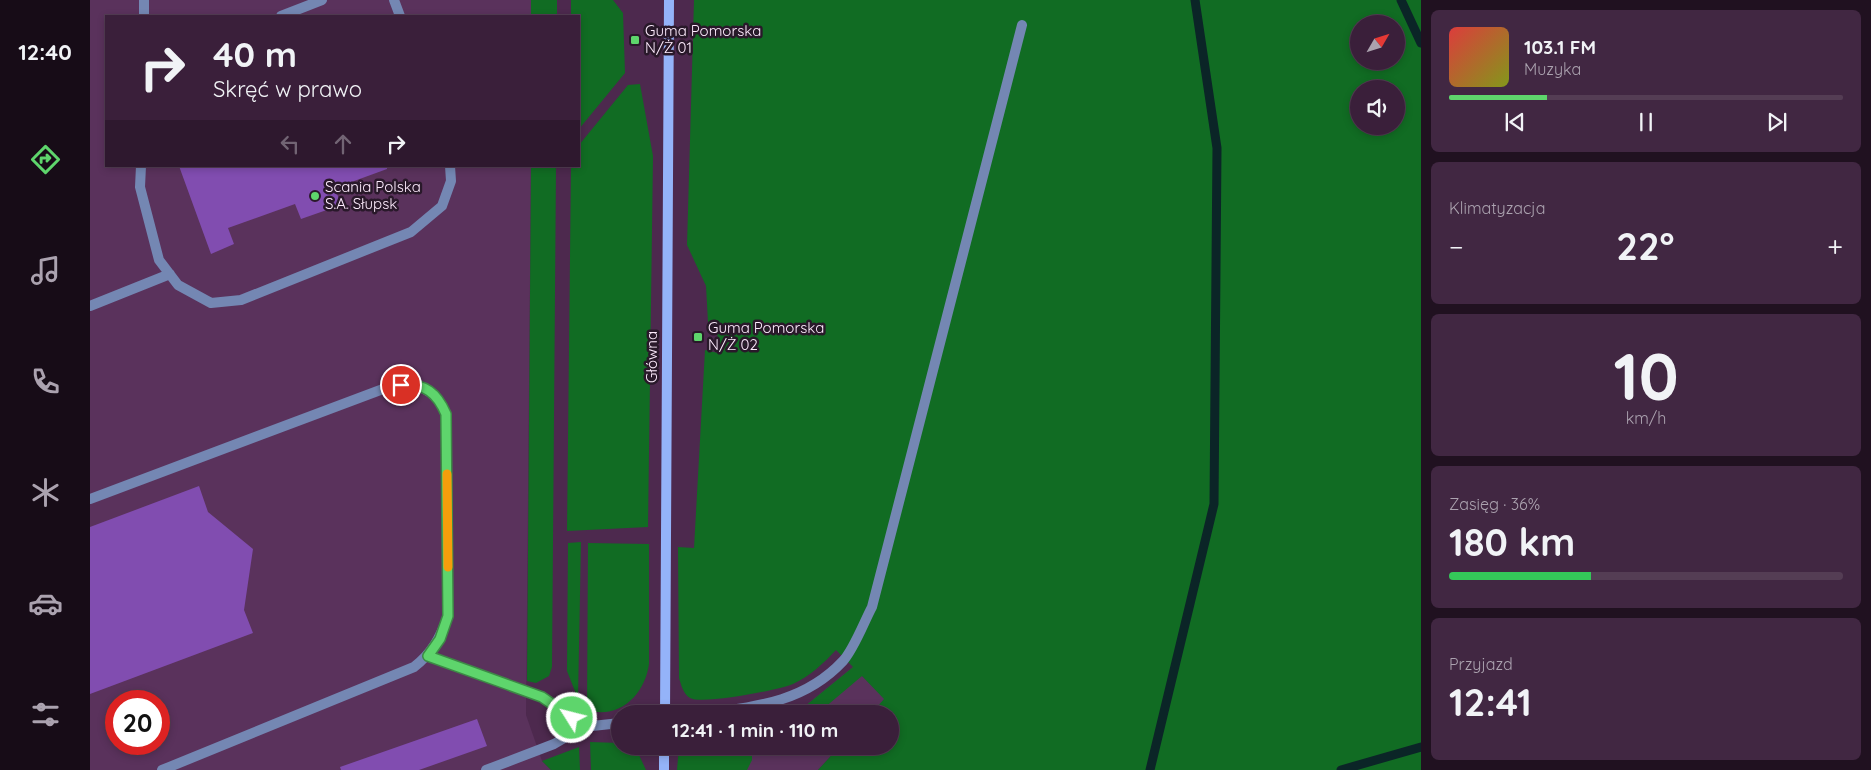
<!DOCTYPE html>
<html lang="pl">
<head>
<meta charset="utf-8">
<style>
  :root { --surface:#3a1f3a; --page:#412742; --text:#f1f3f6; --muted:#aba2af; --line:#543d54; --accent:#5ed56c }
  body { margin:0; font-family:Quicksand,sans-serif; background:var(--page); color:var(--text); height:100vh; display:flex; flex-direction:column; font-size:19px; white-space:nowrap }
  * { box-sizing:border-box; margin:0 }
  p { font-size:16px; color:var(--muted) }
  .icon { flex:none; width:28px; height:28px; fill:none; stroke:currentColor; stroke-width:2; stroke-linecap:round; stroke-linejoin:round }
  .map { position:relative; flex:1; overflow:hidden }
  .sheet { display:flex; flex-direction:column; gap:10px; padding:10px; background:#201120; width:450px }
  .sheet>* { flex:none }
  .hud { position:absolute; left:15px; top:15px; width:475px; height:152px; border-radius:0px; box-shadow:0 2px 8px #0003,0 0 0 1px var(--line); background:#3a1f3a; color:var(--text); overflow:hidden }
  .needle { width:32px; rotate:51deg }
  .buttons { position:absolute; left:1260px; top:15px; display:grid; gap:10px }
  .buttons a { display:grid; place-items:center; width:55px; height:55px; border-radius:50%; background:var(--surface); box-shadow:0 2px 8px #0003,0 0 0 1px var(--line); font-size:25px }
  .speed { position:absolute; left:15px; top:690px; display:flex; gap:10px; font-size:25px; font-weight:700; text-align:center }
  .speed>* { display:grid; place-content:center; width:65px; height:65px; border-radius:50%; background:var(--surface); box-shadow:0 2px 8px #0003,0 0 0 1px var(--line); line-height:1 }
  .speed .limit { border:8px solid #d22; background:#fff; color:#111 }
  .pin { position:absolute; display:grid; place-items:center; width:42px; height:42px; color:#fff; margin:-21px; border:2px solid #fff; border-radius:50%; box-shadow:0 1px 5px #0007 }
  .me { position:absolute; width:55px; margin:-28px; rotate:306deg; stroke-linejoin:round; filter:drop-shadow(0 0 4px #0008) }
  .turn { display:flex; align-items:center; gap:18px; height:105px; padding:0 25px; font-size:22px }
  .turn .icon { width:65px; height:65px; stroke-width:2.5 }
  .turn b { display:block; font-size:35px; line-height:42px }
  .lanes { display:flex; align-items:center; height:48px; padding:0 25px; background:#0003; justify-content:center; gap:25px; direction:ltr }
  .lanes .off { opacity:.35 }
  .big { font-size:38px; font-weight:800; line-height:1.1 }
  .sheet .card { flex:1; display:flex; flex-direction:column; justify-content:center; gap:8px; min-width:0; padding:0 18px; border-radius:8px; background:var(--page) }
  .sheet .dial { align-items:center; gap:0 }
  .dial b { font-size:65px; line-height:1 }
  .song { display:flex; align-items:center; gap:15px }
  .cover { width:60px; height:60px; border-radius:8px; background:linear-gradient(135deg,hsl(0 70% 55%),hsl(70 70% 35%)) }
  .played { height:5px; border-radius:2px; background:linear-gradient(90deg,var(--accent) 25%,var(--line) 25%) }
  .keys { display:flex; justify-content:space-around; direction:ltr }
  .heat { display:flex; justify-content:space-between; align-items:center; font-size:28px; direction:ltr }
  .charge { height:8px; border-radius:4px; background:linear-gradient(90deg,#34c759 36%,var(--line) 0) }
  .trip { position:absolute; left:521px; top:705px; width:288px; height:50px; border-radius:25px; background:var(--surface); box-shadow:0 2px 8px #0003,0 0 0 1px var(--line); font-weight:800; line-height:50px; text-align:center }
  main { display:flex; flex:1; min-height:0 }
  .tabs { display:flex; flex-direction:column; width:90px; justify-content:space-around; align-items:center; background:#170c17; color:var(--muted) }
  .tabs .icon { width:35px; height:35px }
  .tabs .on { color:var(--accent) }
  .tabs b { font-size:22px; color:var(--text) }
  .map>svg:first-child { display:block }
</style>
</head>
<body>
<main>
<nav class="tabs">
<b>12:40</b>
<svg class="icon on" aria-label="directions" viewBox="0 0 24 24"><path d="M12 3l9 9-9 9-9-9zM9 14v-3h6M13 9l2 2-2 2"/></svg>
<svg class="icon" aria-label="music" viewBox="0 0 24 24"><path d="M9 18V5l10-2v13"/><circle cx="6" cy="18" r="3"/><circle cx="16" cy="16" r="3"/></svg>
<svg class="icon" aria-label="phone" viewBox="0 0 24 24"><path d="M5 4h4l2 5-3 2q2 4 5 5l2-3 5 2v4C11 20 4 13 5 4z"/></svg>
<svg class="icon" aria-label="climate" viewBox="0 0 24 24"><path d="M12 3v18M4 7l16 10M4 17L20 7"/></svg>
<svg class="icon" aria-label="car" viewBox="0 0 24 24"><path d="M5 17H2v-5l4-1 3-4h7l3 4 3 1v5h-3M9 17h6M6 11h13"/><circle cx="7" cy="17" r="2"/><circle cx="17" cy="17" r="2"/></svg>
<svg class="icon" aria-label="filters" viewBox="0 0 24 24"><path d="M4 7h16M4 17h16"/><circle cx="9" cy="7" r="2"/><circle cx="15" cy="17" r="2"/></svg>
</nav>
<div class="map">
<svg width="1331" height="770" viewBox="0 0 1331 770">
  <rect width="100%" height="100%" fill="#4d294e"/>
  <path fill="#5a325c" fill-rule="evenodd" d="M0,0H441V16H16V166H441L436,715L452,761L461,770H0ZM26,701H69V744H26Z
    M763,667L795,699L781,714H693L714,707Z
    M644,746H750L728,770H647Z"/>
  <path fill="#116c23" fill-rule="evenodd" d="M441,0H467V16H441Z
    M481,0H523L533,13L535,73L489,129V16H481Z
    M604,0H1331V770H728L750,746H800V714H781L794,699L772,676L727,714H693L714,707L763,667L746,650C734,663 720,676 703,684C689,690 612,705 600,698C593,694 591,684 589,678L588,547L604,548L615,350L628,353L627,323L618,322L616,286L597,245ZM1269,24H1306V61H1269ZM1269,89H1306V126H1269Z
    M550,84L563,156L558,527L477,531L481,166H489V145L538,85Z
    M441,166H466L462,667L459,676L446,683L437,681Z
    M491,542L488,699L477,671L478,543Z
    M498,543L559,544V664C555,694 530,720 497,710Z
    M500,742L530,743V746H540L549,755L556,770H501Z
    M589,746H662V760L657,770H587Z
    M489,747L490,770H461L452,761Z"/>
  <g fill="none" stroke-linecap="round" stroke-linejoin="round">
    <path stroke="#0b2527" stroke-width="9" d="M1311,0L1331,43
      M1060,770L1124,504L1127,148L1105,0
      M1251,770L1331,747"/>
  </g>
  <path fill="#814db0" d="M89,166H297V169L245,188L251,205L211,219L205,204L138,228L144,244L121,254Z
    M109,486L118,512L163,549L154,610L163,633L0,694V527Z
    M387,719L397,746L329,770H251L250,767Z"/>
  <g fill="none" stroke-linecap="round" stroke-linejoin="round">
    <path stroke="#7487b3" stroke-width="10" d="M304,0L310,16
      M54,16V0
      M191,16L232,0
      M51,166L50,187L69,260L88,285L121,303L151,300L321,232L352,206L361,181L360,166
      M0,306L80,274
      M0,499L301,386C329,384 344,387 356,414L358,616C350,638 342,653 324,667L72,770
      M338,656L452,697L471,708L493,727
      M608,714C662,707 713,704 753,661C764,649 774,622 782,607L932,25
      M396,770L464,744L493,727L530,723"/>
    <path stroke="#94b3f9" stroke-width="10" d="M575,714L579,0
      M574,770V746"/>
  </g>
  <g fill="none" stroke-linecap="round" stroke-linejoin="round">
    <defs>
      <path id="route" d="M311,385C335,383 347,393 356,414L358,616L350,639L338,656L452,697L482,718"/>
    </defs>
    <use href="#route" stroke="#3d8a46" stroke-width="12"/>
    <use href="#route" stroke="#5ed56c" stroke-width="9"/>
    <path stroke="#f59e0b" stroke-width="9" d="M357,474L358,567"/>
  </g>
  <g fill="#5ed56c" stroke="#29192a" stroke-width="2">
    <rect x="540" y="35" width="10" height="10" rx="2.5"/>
    <circle cx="225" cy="196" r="5"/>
    <rect x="603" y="332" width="10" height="10" rx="2.5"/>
  </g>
  <g text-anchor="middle" stroke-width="5" stroke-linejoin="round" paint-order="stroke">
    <g font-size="15" fill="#feecfe" stroke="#29192a" text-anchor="start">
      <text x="555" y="36">Guma Pomorska<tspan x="555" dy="17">N/Ż 01</tspan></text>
      <text x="235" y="192">Scania Polska<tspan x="235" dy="17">S.A. Słupsk</tspan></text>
      <text x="618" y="333">Guma Pomorska<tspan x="618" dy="17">N/Ż 02</tspan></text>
    </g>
    <g font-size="15" fill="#feecfe" stroke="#29192a">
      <text transform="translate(562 357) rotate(-90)" y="5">Główna</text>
    </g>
  </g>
</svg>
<div class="buttons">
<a><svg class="needle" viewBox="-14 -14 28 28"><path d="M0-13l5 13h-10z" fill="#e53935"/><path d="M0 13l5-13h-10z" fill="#aba2af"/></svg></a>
<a><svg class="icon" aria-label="sound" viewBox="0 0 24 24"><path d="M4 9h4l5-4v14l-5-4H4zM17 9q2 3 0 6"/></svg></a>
</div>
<div class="speed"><div class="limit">20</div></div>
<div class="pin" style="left:311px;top:385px;background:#d93025"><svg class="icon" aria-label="arrive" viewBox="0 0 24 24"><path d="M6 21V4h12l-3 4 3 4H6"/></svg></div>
<svg class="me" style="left:482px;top:718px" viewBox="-20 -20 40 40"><circle r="17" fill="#5ed56c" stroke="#fff" stroke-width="3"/><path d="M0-11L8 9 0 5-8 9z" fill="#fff"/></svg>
<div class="trip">12:41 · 1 min · 110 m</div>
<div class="hud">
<div class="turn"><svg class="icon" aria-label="right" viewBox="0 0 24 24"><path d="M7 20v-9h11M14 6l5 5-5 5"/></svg><div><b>40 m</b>Skręć w prawo</div></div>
<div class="lanes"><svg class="icon off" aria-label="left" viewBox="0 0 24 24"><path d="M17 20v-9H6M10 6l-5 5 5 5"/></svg><svg class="icon off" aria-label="ahead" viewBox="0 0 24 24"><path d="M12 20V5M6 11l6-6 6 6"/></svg><svg class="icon" aria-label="right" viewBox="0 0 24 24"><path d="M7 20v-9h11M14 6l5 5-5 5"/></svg></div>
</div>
</div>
<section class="sheet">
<div class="card">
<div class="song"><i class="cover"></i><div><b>103.1 FM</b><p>Muzyka</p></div></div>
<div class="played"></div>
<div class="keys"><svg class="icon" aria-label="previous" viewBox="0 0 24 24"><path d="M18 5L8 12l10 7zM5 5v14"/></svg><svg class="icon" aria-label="pause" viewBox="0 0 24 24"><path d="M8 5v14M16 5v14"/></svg><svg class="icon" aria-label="next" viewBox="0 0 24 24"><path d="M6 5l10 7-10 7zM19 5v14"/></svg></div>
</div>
<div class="card"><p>Klimatyzacja</p>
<div class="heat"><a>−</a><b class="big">22°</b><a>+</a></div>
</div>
<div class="card dial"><b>10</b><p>km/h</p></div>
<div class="card"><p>Zasięg · 36%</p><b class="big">180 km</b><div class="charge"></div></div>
<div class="card"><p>Przyjazd</p><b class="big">12:41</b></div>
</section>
</main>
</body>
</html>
